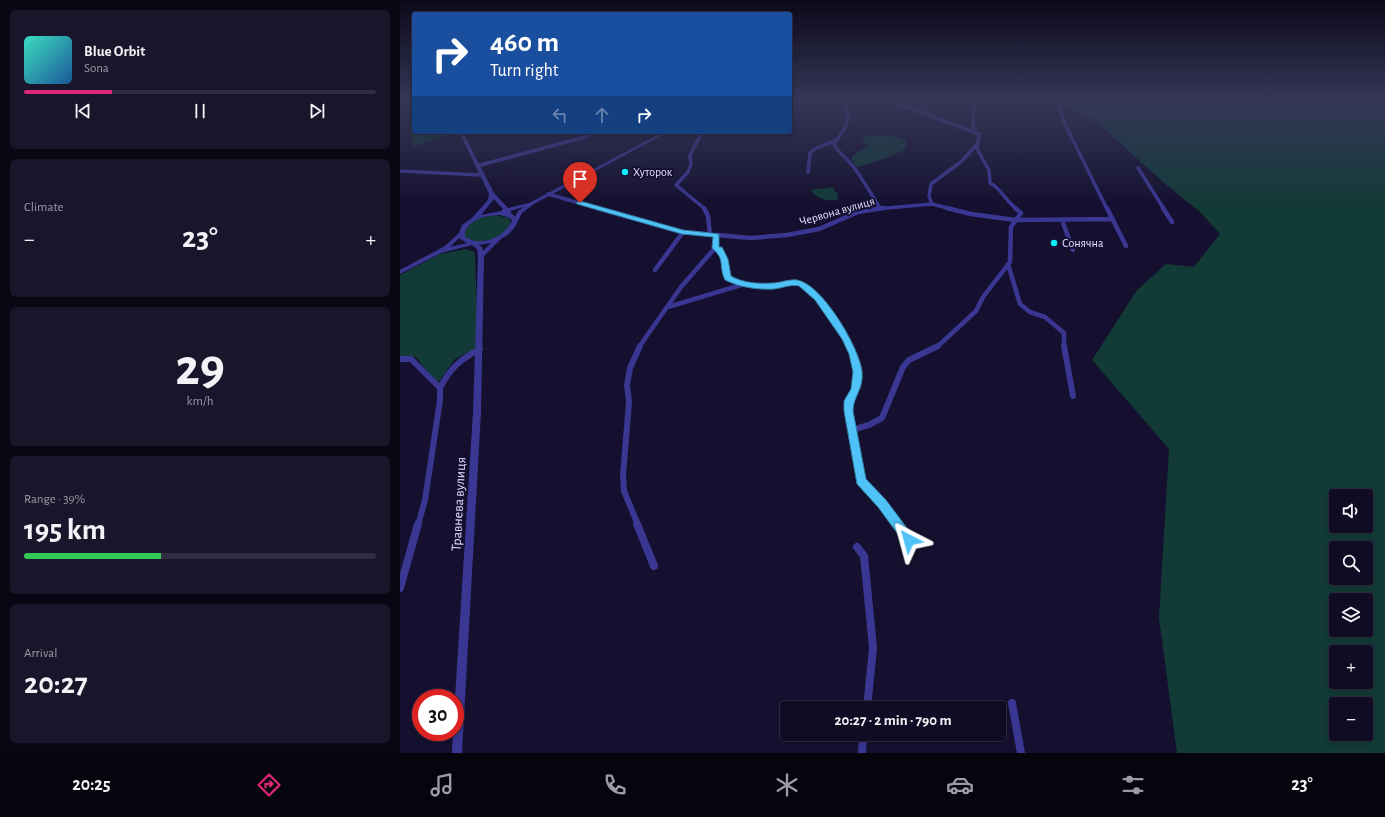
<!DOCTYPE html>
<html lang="en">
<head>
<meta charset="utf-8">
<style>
  :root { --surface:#100c23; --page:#19152b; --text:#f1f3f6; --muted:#9c9ba6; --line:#302c41; --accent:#db2777 }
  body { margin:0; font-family:"Alegreya Sans",sans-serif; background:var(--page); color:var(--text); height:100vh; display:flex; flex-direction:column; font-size:15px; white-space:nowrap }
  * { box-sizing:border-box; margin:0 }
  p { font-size:13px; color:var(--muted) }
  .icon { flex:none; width:22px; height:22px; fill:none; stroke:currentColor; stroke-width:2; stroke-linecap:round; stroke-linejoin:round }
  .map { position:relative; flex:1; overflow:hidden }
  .details { display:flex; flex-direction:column; gap:10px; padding:10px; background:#090713; width:400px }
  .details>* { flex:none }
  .hud { position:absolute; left:12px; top:12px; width:380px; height:122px; border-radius:4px; box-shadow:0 2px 6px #0003,0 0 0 1px var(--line); background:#1a4fa0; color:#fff; overflow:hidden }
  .fabs { position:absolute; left:929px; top:489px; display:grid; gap:8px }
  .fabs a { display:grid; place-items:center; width:44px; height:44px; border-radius:4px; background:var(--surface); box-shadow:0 2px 6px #0003,0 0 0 1px var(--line); font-size:20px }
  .speed { position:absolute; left:12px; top:689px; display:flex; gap:8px; font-size:20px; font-weight:700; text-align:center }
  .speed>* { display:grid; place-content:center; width:52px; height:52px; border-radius:50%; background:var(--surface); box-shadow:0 2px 6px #0003,0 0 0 1px var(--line); line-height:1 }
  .speed .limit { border:6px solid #d22; background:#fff; color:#111 }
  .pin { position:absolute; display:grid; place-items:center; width:34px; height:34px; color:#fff; margin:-41px -17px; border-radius:50% 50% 50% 0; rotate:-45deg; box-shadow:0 0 4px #0007 }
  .pin .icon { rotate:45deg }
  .me { position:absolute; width:44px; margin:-22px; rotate:321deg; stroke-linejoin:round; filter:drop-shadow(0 0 3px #0008) }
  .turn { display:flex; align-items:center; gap:14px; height:84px; padding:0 12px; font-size:18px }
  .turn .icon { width:52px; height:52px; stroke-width:2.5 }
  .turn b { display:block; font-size:28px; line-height:34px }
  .lanes { display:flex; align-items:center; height:38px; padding:0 12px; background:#0003; justify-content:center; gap:20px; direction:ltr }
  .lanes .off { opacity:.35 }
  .big { font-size:30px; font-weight:700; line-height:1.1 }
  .details .card { flex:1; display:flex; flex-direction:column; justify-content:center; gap:6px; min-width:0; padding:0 14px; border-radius:6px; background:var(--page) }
  .details .dial { align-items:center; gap:0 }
  .dial b { font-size:52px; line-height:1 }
  .song { display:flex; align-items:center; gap:12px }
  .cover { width:48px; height:48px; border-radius:6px; background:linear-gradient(135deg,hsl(170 70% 55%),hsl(210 70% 35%)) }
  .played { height:4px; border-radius:2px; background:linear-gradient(90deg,var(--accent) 25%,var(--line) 25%) }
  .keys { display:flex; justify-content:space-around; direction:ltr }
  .heat { display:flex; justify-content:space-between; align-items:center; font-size:22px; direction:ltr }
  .charge { height:6px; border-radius:3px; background:linear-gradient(90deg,#34c759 39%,var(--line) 0) }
  .trip { position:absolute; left:380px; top:701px; width:226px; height:40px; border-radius:4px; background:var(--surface); box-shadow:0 2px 6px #0003,0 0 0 1px var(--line); font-weight:700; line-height:40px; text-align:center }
  .tabs { display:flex; height:64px; justify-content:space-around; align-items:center; background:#06050e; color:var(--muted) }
  .tabs .icon { width:28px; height:28px }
  .tabs .active { color:var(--accent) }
  .tabs b { font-size:18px; color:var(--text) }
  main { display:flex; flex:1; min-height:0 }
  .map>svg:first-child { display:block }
</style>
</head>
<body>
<main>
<section class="details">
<div class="card">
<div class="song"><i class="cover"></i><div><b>Blue Orbit</b><p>Sona</p></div></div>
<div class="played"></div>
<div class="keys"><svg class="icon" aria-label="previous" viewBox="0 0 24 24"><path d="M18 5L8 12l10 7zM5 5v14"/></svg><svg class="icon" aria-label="pause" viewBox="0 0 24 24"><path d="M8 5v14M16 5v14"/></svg><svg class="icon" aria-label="next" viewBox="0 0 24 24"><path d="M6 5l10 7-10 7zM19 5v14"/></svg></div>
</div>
<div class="card"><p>Climate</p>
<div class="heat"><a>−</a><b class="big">23°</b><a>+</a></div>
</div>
<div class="card dial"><b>29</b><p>km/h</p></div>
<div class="card"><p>Range · 39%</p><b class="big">195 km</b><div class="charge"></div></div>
<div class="card"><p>Arrival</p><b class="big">20:27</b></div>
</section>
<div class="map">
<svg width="985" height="753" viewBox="0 0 985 753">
  <rect width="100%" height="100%" fill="#15102f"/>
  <path fill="#123a37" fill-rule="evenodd" d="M663,100H985V753H777L759,618L769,449L692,360L737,290L766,264L794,267L820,234L800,212L763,182L698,123L664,103ZM936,496H966V526H936ZM936,548H966V578H936ZM936,600H966V630H936ZM936,652H966V682H936ZM936,704H966V734H936Z
    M14,118V132H52L53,134L13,146L9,119Z
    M465,136H494L507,141L505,150L475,162L456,167L451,157L469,145L462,142Z
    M433,187L435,192L438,193L437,200C425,201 418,199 410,190Z
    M95,215L109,218L111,222C107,238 76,248 64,236C66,221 81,217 95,215Z
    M66,249L75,252V256L78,344L73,350L55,359L37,384L16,357H0V275L40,254Z"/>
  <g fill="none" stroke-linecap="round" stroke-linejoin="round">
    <path stroke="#393791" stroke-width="3.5" d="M443,100C453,121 446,126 434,144C437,152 447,158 452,165C463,179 471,194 480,208
      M488,100L579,134L577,149L589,170L590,183C602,189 606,202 617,209
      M658,100L663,120L707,209
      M302,132L290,155L291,164L288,172L276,185L305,209
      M573,132L574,100
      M77,166L185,137L194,132
      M738,168L764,209
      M0,171L81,175
      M408,172L410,153L416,148L437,140
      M148,194L200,209
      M532,204L529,196L531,184L562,161L577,144
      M476,209L532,204L551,209"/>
    <path stroke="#393791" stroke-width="4.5" d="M197,208L283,232L351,238L387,235L419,229L458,212L483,208
      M304,208L308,216L310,235
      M547,208L571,214L615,220L713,219
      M707,208L726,246
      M763,208L772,222
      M662,220L673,250
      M316,235L315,248L320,249L325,259L327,278C342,285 358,288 375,286C381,285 387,283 393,283C418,283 440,328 450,347
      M608,264L620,304L630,312L645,317L664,333V347
      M255,270L283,232
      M268,307L341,285
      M239,347L281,287L315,248
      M537,347L576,311L583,297L610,262L611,227L621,213L615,208"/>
    <path stroke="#393791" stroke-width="6" d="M449,346L455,361L457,377L449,411L461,481L498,525
      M664,346L673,396
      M0,359H11L40,388V400L25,500L18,525
      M40,388C50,368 61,359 80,349
      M452,430L469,425L482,418L503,367L509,360L538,346
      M238,525L224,491L223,475L229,402L227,385L230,368L240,346"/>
    <path stroke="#393791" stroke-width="8" d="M237,524L254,566
      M497,524L509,540
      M457,547L464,556L473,648L467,708
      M0,588L18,524
      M612,703L621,753
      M462,753L463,734"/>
    <path fill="#393791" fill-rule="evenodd" d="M59,132H63L94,193L108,208L129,203L263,132H268L134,204L122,213L115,227L109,234L101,239L84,256L81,412L62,753H52L53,732H55V698L73,412L78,256L77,249L72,245L41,253L0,274V270L45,246L59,233L62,225L72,218L88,200L89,194ZM94,199L103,209L101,211L81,215ZM124,207L118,211L115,217L110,211ZM100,215L110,218L112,221C104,238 81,247 65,237C64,220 87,215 100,215ZM59,238L67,243L50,247ZM91,243L83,251L82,247L79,245Z"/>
  </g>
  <linearGradient id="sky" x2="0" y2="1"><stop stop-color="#0c091a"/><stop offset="0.49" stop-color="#353758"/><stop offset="1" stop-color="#353758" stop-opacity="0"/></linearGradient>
  <rect width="985" height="206" fill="url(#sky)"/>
  <path fill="#4fc3f7" stroke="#337fa1" d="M180,201L283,230L319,234V247H322L328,259L331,276C343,283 359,284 373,283C380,283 389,279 397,280C422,284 459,347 462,371C464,390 453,396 453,411L466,479L486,500L513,536L515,540L513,544L509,546L505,544L478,507L457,484L444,411V401L451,389L453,372L449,354L442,339L415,300L399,286C391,284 382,288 374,289C357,290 339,287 325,280C318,265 326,260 312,248L313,237L282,234L177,204L176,203Z"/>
  <g fill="#0aecff" stroke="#15102f" stroke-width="1.5">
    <circle cx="225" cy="172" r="4"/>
    <circle cx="654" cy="243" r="4"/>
  </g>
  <g text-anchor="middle" stroke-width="4" stroke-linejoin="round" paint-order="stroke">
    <g font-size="12" fill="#e1deff" stroke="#15102f" text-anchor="start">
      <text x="233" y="176">Хуторок</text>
      <text x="662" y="247">Сонячна</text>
    </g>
    <g font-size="12" fill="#e1deff" stroke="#15102f">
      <text transform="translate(437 211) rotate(-16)" y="4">Червона вулиця</text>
    </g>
    <g font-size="14" fill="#e1deff" stroke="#15102f">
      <text transform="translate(58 504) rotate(-87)" y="5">Травнева вулиця</text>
    </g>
  </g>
</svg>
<div class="fabs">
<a><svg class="icon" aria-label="sound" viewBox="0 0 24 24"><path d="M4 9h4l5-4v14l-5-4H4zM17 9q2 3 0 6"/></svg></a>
<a><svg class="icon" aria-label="search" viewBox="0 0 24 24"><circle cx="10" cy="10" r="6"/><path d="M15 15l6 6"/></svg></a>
<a><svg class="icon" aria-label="layers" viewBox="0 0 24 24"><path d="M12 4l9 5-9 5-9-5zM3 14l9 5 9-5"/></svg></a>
<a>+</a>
<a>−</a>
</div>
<div class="speed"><div class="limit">30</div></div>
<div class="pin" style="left:180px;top:203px;background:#d93025"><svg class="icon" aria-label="arrive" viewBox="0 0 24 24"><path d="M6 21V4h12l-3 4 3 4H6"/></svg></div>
<svg class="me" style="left:509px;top:540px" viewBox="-20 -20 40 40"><path d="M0-17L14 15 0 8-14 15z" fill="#4fc3f7" stroke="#fff" stroke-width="4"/></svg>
<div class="trip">20:27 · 2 min · 790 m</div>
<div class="hud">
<div class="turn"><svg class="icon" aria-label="right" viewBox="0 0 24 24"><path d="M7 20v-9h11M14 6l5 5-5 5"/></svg><div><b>460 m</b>Turn right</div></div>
<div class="lanes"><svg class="icon off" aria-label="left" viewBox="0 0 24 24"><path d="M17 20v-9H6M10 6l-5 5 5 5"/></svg><svg class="icon off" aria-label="ahead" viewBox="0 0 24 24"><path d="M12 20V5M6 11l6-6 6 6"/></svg><svg class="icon" aria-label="right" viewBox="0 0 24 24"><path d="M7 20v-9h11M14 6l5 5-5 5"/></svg></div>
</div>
</div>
</main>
<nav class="tabs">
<b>20:25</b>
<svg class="icon active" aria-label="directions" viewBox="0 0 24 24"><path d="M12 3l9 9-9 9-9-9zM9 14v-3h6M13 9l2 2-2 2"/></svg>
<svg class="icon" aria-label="music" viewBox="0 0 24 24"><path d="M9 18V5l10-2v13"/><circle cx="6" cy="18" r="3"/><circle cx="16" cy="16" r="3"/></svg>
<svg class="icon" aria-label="phone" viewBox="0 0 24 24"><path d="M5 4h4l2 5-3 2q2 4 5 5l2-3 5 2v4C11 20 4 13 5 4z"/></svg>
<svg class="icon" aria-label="climate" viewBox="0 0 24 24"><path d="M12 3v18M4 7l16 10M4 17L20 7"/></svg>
<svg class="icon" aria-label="car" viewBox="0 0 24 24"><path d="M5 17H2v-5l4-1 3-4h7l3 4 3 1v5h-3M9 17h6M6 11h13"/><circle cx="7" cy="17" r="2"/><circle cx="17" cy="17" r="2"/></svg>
<svg class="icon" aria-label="filters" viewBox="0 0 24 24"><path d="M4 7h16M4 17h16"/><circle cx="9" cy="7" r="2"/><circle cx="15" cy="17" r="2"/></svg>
<b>23°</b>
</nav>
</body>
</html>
